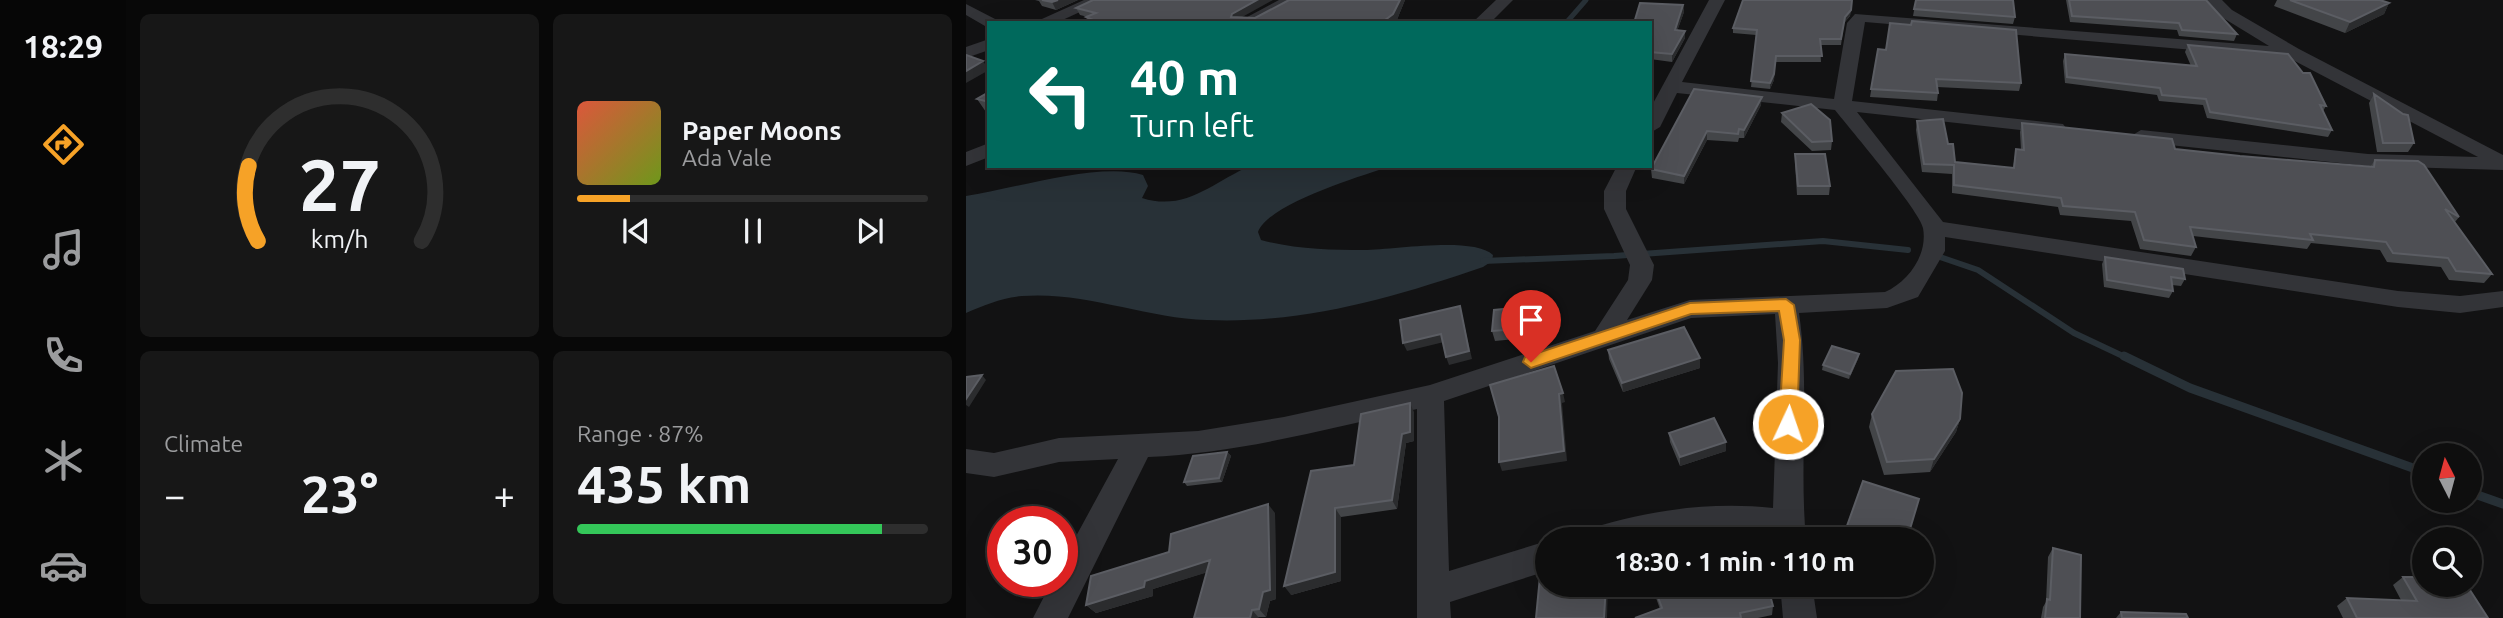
<!DOCTYPE html>
<html lang="en">
<head>
<meta charset="utf-8">
<style>
  :root { --surface:#0e0e0e; --page:#171717; --text:#f1f3f6; --muted:#9b9c9e; --line:#2e2e2e; --accent:#f6a227 }
  body { margin:0; font-family:Ubuntu,sans-serif; background:var(--page); color:var(--text); height:100vh; display:flex; flex-direction:column; font-size:26px; white-space:nowrap }
  * { box-sizing:border-box; margin:0 }
  p { font-size:23px; color:var(--muted) }
  .icon { flex:none; width:38px; height:38px; fill:none; stroke:currentColor; stroke-width:2; stroke-linecap:round; stroke-linejoin:round }
  .map { position:relative; flex:1; overflow:hidden }
  .sheet { display:flex; flex-direction:column; gap:14px; padding:14px; background:#080808; width:840px }
  .sheet>* { flex:none }
  .guide { position:absolute; left:21px; top:21px; width:665px; height:147px; border-radius:0px; box-shadow:0 7px 28px #0002,0 0 0 2px var(--line); background:#00695c; color:#fff; overflow:hidden }
  .needle { width:46px; rotate:354deg }
  .controls { position:absolute; left:1446px; top:443px; display:grid; gap:14px }
  .controls a { display:grid; place-items:center; width:70px; height:70px; border-radius:50%; background:var(--surface); box-shadow:0 7px 28px #0002,0 0 0 2px var(--line); font-size:35px }
  .speed { position:absolute; left:21px; top:506px; display:flex; gap:14px; font-size:35px; font-weight:700; text-align:center }
  .speed>* { display:grid; place-content:center; width:91px; height:91px; border-radius:50%; background:var(--surface); box-shadow:0 7px 28px #0002,0 0 0 2px var(--line); line-height:1 }
  .speed .limit { border:10px solid #d22; background:#fff; color:#111 }
  .pin { position:absolute; display:grid; place-items:center; width:60px; height:60px; color:#fff; margin:-72px -30px; border-radius:50% 50% 50% 0; rotate:-45deg; box-shadow:0 0 7px #0007 }
  .pin .icon { rotate:45deg }
  .me { position:absolute; width:77px; margin:-38px; rotate:3deg; stroke-linejoin:round; filter:drop-shadow(0 0 5px #0008) }
  .turn { display:flex; align-items:center; gap:24px; height:147px; padding:0 28px; font-size:32px }
  .turn .icon { width:91px; height:91px; stroke-width:2.5 }
  .turn b { display:block; font-size:49px; line-height:60px }
  .big { font-size:52px; font-weight:700; line-height:1.1 }
  .sheet .card { flex:1; display:flex; flex-direction:column; justify-content:center; gap:10px; min-width:0; padding:0 24px; border-radius:10px; background:var(--page) }
  .sheet .dial { align-items:center; gap:0 }
  .dial svg { height:182px; overflow:visible; fill:none; stroke:var(--line); stroke-width:7; stroke-linecap:round; text-anchor:middle }
  .dial text { fill:var(--text); stroke:none }
  .song { display:flex; align-items:center; gap:21px }
  .cover { width:84px; height:84px; border-radius:10px; background:linear-gradient(135deg,hsl(10 70% 55%),hsl(80 70% 35%)) }
  .played { height:7px; border-radius:4px; background:linear-gradient(90deg,var(--accent) 15%,var(--line) 15%) }
  .keys { display:flex; justify-content:space-around; direction:ltr }
  .heat { display:flex; justify-content:space-between; align-items:center; font-size:38px; direction:ltr }
  .charge { height:10px; border-radius:5px; background:linear-gradient(90deg,#34c759 87%,var(--line) 0) }
  .sheet .tiles { flex:1; display:grid; gap:14px; grid-template-columns:repeat(2,1fr) }
  .trip { position:absolute; left:569px; top:527px; width:399px; height:70px; border-radius:35px; background:var(--surface); box-shadow:0 7px 28px #0002,0 0 0 2px var(--line); font-weight:700; line-height:70px; text-align:center }
  main { display:flex; flex:1; min-height:0 }
  .tabs { display:flex; flex-direction:column; width:126px; justify-content:space-around; align-items:center; background:#060606; color:var(--muted) }
  .tabs .icon { width:49px; height:49px }
  .tabs .active { color:var(--accent) }
  .tabs b { font-size:32px; color:var(--text) }
  .map>svg:first-child { display:block }
</style>
</head>
<body>
<main>
<nav class="tabs">
<b>18:29</b>
<svg class="icon active" aria-label="directions" viewBox="0 0 24 24"><path d="M12 3l9 9-9 9-9-9zM9 14v-3h6M13 9l2 2-2 2"/></svg>
<svg class="icon" aria-label="music" viewBox="0 0 24 24"><path d="M9 18V5l10-2v13"/><circle cx="6" cy="18" r="3"/><circle cx="16" cy="16" r="3"/></svg>
<svg class="icon" aria-label="phone" viewBox="0 0 24 24"><path d="M5 4h4l2 5-3 2q2 4 5 5l2-3 5 2v4C11 20 4 13 5 4z"/></svg>
<svg class="icon" aria-label="climate" viewBox="0 0 24 24"><path d="M12 3v18M4 7l16 10M4 17L20 7"/></svg>
<svg class="icon" aria-label="car" viewBox="0 0 24 24"><path d="M5 17H2v-5l4-1 3-4h7l3 4 3 1v5h-3M9 17h6M6 11h13"/><circle cx="7" cy="17" r="2"/><circle cx="17" cy="17" r="2"/></svg>
</nav>
<section class="sheet">
<div class="tiles">
<div class="card dial"><svg viewBox="0 0 100 80">
<path d="M14 69A42 42 0 1 1 86 69"/>
<path d="M14 69A42 42 0 0 1 10 36" stroke="#f6a227"/>
<text x="50" y="56" font-size="32" font-weight="700">27</text>
<text x="50" y="72" font-size="11">km/h</text>
</svg></div>
<div class="card">
<div class="song"><i class="cover"></i><div><b>Paper Moons</b><p>Ada Vale</p></div></div>
<div class="played"></div>
<div class="keys"><svg class="icon" aria-label="previous" viewBox="0 0 24 24"><path d="M18 5L8 12l10 7zM5 5v14"/></svg><svg class="icon" aria-label="pause" viewBox="0 0 24 24"><path d="M8 5v14M16 5v14"/></svg><svg class="icon" aria-label="next" viewBox="0 0 24 24"><path d="M6 5l10 7-10 7zM19 5v14"/></svg></div>
</div>
<div class="card"><p>Climate</p>
<div class="heat"><a>−</a><b class="big">23°</b><a>+</a></div>
</div>
<div class="card"><p>Range · 87%</p><b class="big">435 km</b><div class="charge"></div></div>
</div>
</section>
<div class="map">
<svg width="1537" height="618" viewBox="0 0 1537 618">
  <rect width="100%" height="100%" fill="#121213"/>
  <path fill="#283137" d="M284,166H424C394,177 303,203 292,232L295,240C329,249 364,250 398,250C427,250 507,236 527,255L526,261L517,267C426,298 338,324 241,320C179,318 118,291 56,296C36,298 18,305 0,313V196C48,189 134,161 177,175L182,186L176,198C220,212 247,182 284,166Z"/>
  <g fill="none" stroke-linecap="round" stroke-linejoin="round">
    <path stroke="#283137" stroke-width="5" d="M600,23L620,0"/>
    <path stroke="#283137" stroke-width="6" d="M974,257L1012,270L1108,333L1161,358
      M517,261L648,256L857,241L942,250"/>
    <path stroke="#283137" stroke-width="9" d="M1158,356L1224,388L1458,472
      M1503,492L1537,504"/>
    <path fill="#333438" fill-rule="evenodd" d="M118,0H140L90,23H67Z
      M313,0H333L291,23H270Z
      M530,0H547L524,23H506Z
      M743,0H759L716,82L868,99L881,23L889,14L1303,46L1254,16L1239,0H1256L1266,10L1333,49L1537,155V170L1402,166L1175,142L1165,136L1175,130L1402,154L1512,157L1323,58L899,22L886,101L1097,124L1100,128L1090,134L891,112L977,222L1432,291L1494,296L1537,291V307L1494,313L1432,307L979,237V251L952,297L921,308L833,313C844,388 833,464 840,539L751,533L690,539H620L625,529L636,525C692,509 748,502 807,508L812,363L809,314L725,318L478,401L483,571L581,541V571L484,602L485,618H451V409C361,429 273,453 182,457L102,618H67L86,581H96V562L152,459L93,462L28,477L0,473V449L28,453L93,438L232,431L318,417L464,385L629,331L662,280L664,265L638,209V191L651,166H671L660,191V209L688,265L686,280L661,320L724,300L919,292C942,282 962,255 957,228C954,211 884,129 869,110L711,93L694,127L684,133V109Z
      M0,4L31,20L33,23H23V27L19,26L0,15Z
      M23,39V50L0,58V47Z
      M23,143V157L0,166V152Z
      M814,584H846L851,618H817Z"/>
  </g>
  <path fill="#434548" d="M69,0H112L90,10L76,6L73,1Z
    M323,0H439L430,22L428,23H123L120,17H122L114,15L110,8L289,18Z
    M886,0L884,16L878,23L875,45H854L855,62H809L808,80L804,89L785,87L790,35L767,33V28Z
    M950,0L1049,17L1047,24L947,16Z
    M1100,0H1240L1271,34L1268,41L1213,36L1211,30L1104,22Z
    M1311,0H1414L1423,3L1418,14L1379,33L1308,6Z
    M717,5L718,12L711,31L719,38L706,62L684,59V23Z
    M1222,45L1360,106L1357,111L1366,130L1362,137L1241,118L1237,105L1193,101L1191,95L1099,83L1097,61L1099,54L1225,66L1219,52Z
    M912,49L1055,83L1053,91L971,87L972,93L971,101L904,97Z
    M728,89L795,105L778,138H773L772,142L741,140L718,184L686,178L685,169Z
    M23,92V112H20L11,99Z
    M1408,94L1448,143L1442,152H1411L1403,103Z
    M816,113L866,141L865,150L846,151L815,122Z
    M951,121L982,144L989,162L1047,168L1050,149L1055,150L1054,132L1056,123L1209,149L1274,156L1404,167L1409,160L1493,217L1489,222L1526,274L1518,283L1483,280L1475,267L1421,262L1414,250L1345,243L1341,249L1227,236L1230,247L1225,256L1174,249L1165,221L1094,215L1092,207L986,193V174L956,172L950,130Z
    M829,154L864,186L863,195H831L829,163Z
    M1139,257L1219,279L1215,286L1206,285L1207,291L1203,298L1138,287L1136,264Z
    M579,305L582,315L580,336L529,341L526,331Z
    M642,350L734,368L657,392L643,359Z
    M893,354L892,359L883,379L856,370L857,365Z
    M448,412V441L440,443L431,509L375,517V581L325,595L388,465Z
    M906,414L994,419L990,432L964,472L918,475L903,427Z
    M703,433L760,451L714,466L704,442Z
    M261,452L265,456L256,482L221,486L218,482Z
    M309,513L310,599L304,601L300,617L228,618L241,572L187,589V596L130,613L120,605L203,552Z
    M881,526L941,539H891L879,535Z
    M1087,548L1114,618H1075L1077,607L1080,602L1082,557Z
    M1437,577L1522,618H1377L1371,606L1381,598L1435,600L1427,585Z
    M685,584H801L807,606L806,615L792,618H669L694,609Z
    M1155,612L1222,618H1150Z"/>
  <path fill="#2b2c2e" d="M92,0H112L90,10L86,2Z
    M291,0H307L269,21L265,17L266,14Z
    M434,0H439L430,22L428,23H415Z
    M1423,3L1418,14L1379,33L1384,22Z
    M717,5L718,12L709,37V30Z
    M885,10L884,16L878,23L875,45L879,17Z
    M719,31V38L706,62V54Z
    M810,56L808,80L804,89V83Z
    M17,61L23,70L0,83V71Z
    M796,97L795,105L778,138V130Z
    M741,131V140L718,184V176Z
    M579,305L582,315L580,336L578,327Z
    M494,306L506,359L483,365L480,357Z
    M475,334L478,342L441,351L437,343Z
    M893,354L892,359L883,379L884,374Z
    M734,358V368L657,392L656,383Z
    M16,375L20,380L3,407L0,405V399Z
    M597,393L599,402L596,403L601,461L536,471L533,462L593,394Z
    M444,403L448,412V441L440,443L431,509L426,500L436,434Z
    M994,419L990,432L964,472L968,459Z
    M760,442V451L714,466V457Z
    M261,452L265,456L256,482L253,478Z
    M302,504L309,513L310,599L304,601L300,617L293,609Z
    M369,508L375,517V581L325,595L318,586Z
    M244,560L252,569L187,589V596L130,613L120,605L179,581Z
    M640,584H642L641,618H638Z
    M286,610L293,618H284Z"/>
  <path fill="#4e4f54" stroke="#5b5d63" stroke-width="2" d="M76,0H92L86,2Z
    M127,0H291L266,14L265,17L289,18L323,0H434L427,14L415,23H134L120,17L130,13L110,8Z
    M777,0H886L885,10L879,17L875,39H854L856,56H810L808,74L804,83L785,81L791,30L767,28Z
    M950,0H1047L1049,17L948,9Z
    M1103,0H1240L1271,34L1216,30L1213,23L1106,16Z
    M1324,0H1414L1423,3L1384,22Z
    M674,3L717,5L709,30L719,31L706,54L684,52V23H668Z
    M946,21L1050,30L1055,83L970,79L972,93L905,89L912,49L920,50L924,23L945,25Z
    M1222,45L1322,54L1337,73H1344L1360,106L1354,105L1366,130L1244,112L1240,99L1196,95L1194,88L1101,77L1099,54L1231,66Z
    M0,55L17,61L0,71Z
    M728,89L796,97L778,130L773,129L772,134L741,131L718,176L685,169Z
    M23,92V102L11,99Z
    M1408,94L1437,114L1442,115L1448,143H1417Z
    M845,104L864,120L866,141L846,142L816,113Z
    M977,119L982,144H987L989,162L1048,168L1050,149L1058,150L1056,123L1206,139L1209,149L1274,156L1408,167L1409,160L1452,161L1458,165L1493,217L1479,209L1526,274L1490,271L1482,258L1427,253L1420,242L1344,234L1347,240L1224,227L1230,247L1178,240L1169,212L1097,206L1095,198L988,185V165L958,164L951,121Z
    M829,154H859L864,186H832Z
    M1139,257L1217,269L1219,279L1205,277L1207,291L1141,280Z
    M579,305L578,327L526,331L528,310Z
    M494,306L503,351L480,357L475,334L437,343L434,320Z
    M718,327L734,358L656,383L642,350Z
    M866,346L893,354L884,374L857,365Z
    M588,366L597,393L593,394L598,451L533,462V417L524,385Z
    M987,369L996,393L994,419L968,459L921,462L906,414L930,371Z
    M16,375L0,399V377Z
    M444,403V432L436,434L426,500L369,508V572L318,586L345,471L388,465L395,414Z
    M748,418L760,442L714,457L703,433Z
    M261,452L253,478L218,482L227,456Z
    M897,481L953,499L941,539H917L881,526Z
    M302,504L304,590L297,592L293,609L286,610L284,618H228L244,560L179,581L178,587L120,605L125,576L203,552L205,534Z
    M1087,548L1115,555L1114,618H1079L1081,599L1084,600Z
    M575,566H581V584H640L638,618H570Z
    M1437,577H1458V584H1500L1522,618H1391L1381,598L1451,601Z
    M687,584H801L807,606L774,613L775,618H669L696,608Z
    M1155,612L1220,614L1222,618H1156Z"/>
  <path fill="#f6a227" stroke="#a06919" stroke-width="2" d="M820,299L828,305L834,340L831,424L822,431L813,424L818,340L813,311L725,314L565,368L557,362L559,357L724,303Z"/>
</svg>
<div class="controls">
<a><svg class="needle" viewBox="-14 -14 28 28"><path d="M0-13l5 13h-10z" fill="#e53935"/><path d="M0 13l5-13h-10z" fill="#9b9c9e"/></svg></a>
<a><svg class="icon" aria-label="search" viewBox="0 0 24 24"><circle cx="10" cy="10" r="6"/><path d="M15 15l6 6"/></svg></a>
</div>
<div class="speed"><div class="limit">30</div></div>
<div class="pin" style="left:565px;top:362px;background:#d93025"><svg class="icon" aria-label="arrive" viewBox="0 0 24 24"><path d="M6 21V4h12l-3 4 3 4H6"/></svg></div>
<svg class="me" style="left:822px;top:424px" viewBox="-20 -20 40 40"><circle r="17" fill="#f6a227" stroke="#fff" stroke-width="3"/><path d="M0-11L8 9 0 5-8 9z" fill="#fff"/></svg>
<div class="trip">18:30 · 1 min · 110 m</div>
<div class="guide">
<div class="turn"><svg class="icon" aria-label="left" viewBox="0 0 24 24"><path d="M17 20v-9H6M10 6l-5 5 5 5"/></svg><div><b>40 m</b>Turn left</div></div>
</div>
</div>
</main>
</body>
</html>
